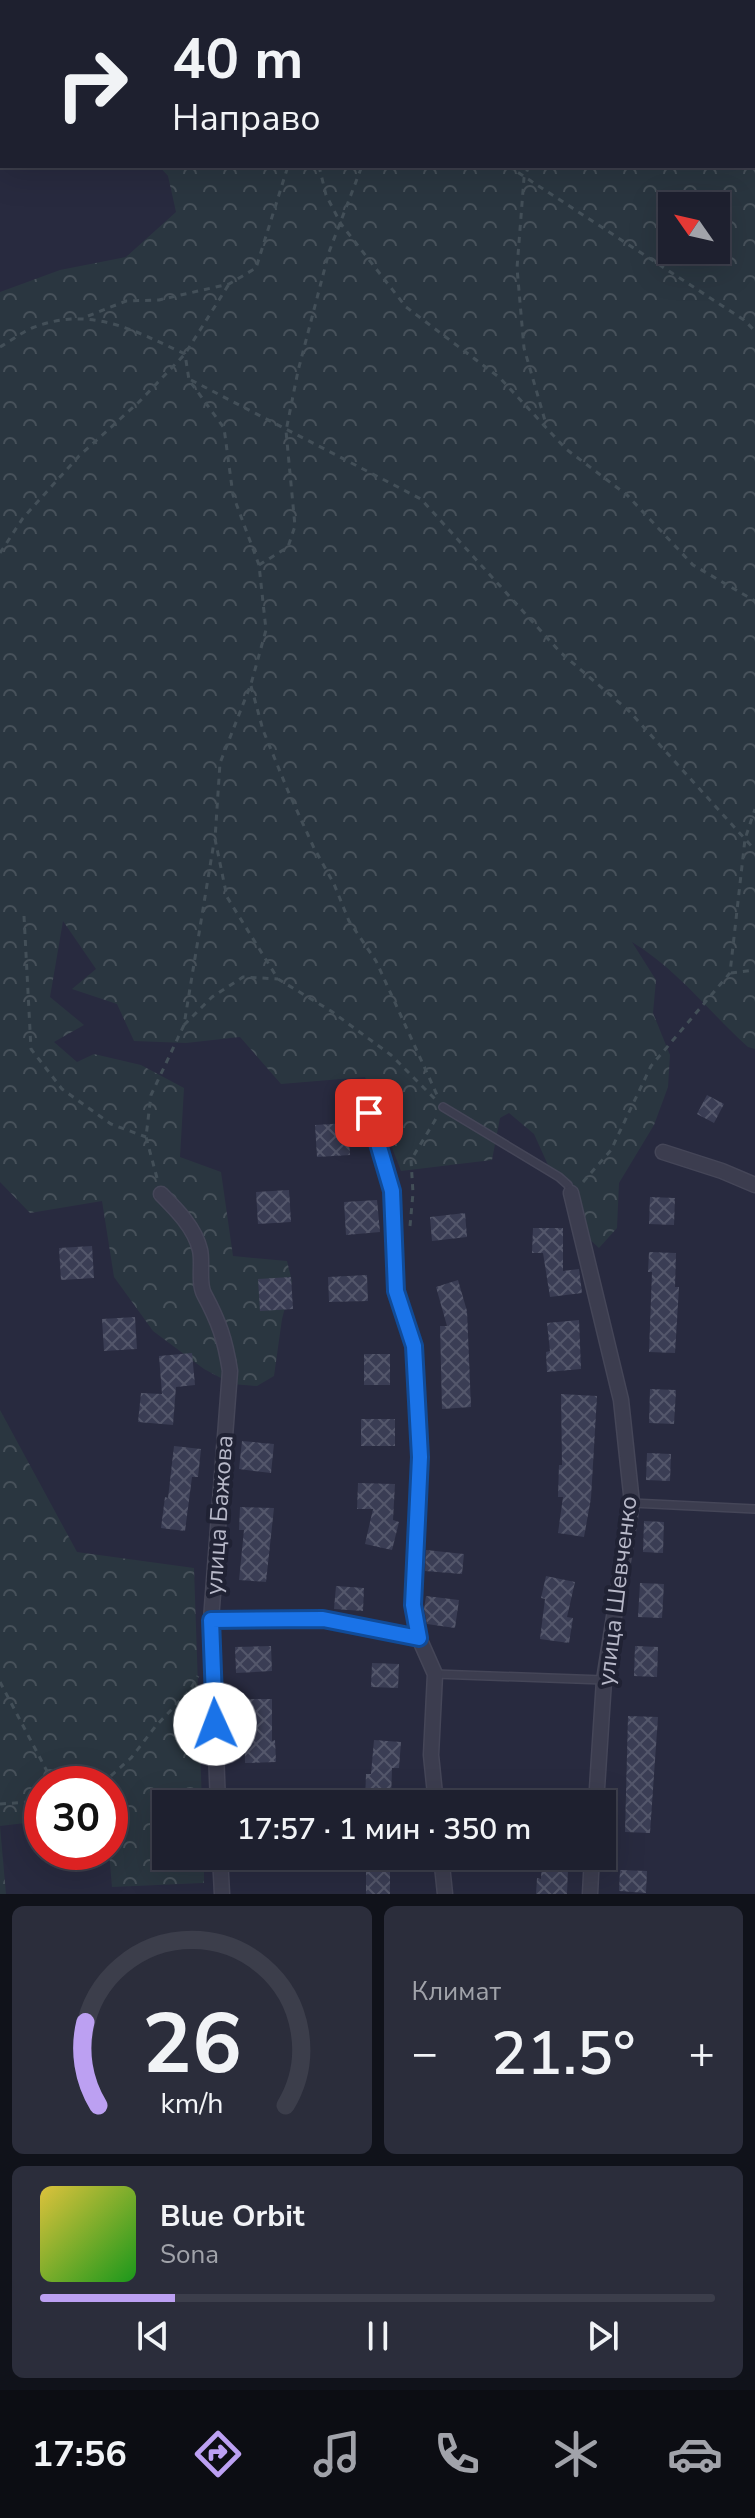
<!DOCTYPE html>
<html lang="ru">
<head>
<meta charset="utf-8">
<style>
  :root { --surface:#1e202f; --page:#2b2d3b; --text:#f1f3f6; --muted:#a1a3aa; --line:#3c3e4b; --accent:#bca0f2 }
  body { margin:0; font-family:"Nunito Sans",sans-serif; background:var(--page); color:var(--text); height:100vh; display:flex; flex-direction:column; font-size:30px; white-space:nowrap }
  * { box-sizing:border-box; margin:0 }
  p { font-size:26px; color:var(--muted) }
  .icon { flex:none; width:44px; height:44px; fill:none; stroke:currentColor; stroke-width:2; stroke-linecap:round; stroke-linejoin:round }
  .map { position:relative; height:1894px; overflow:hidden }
  .drawer { display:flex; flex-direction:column; gap:12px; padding:12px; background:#10121a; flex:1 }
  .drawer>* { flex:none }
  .hud { position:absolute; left:0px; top:0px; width:756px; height:168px; box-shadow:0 8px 32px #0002,0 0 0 2px var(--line); background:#1e202f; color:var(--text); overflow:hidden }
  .needle { width:52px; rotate:304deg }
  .fabs { position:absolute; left:658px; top:192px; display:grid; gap:16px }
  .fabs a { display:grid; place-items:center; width:72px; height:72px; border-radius:0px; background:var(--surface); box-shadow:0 8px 32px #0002,0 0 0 2px var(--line); font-size:40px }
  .speed { position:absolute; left:24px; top:1766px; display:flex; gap:16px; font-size:40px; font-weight:700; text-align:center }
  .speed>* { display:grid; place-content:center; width:104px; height:104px; border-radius:50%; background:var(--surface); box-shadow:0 8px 32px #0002,0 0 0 2px var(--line); line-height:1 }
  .speed .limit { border:12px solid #d22; background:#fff; color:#111 }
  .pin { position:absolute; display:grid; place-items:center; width:68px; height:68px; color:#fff; margin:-34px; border-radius:16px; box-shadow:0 4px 12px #0006 }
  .me { position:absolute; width:88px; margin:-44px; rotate:358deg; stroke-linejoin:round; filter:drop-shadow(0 0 6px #0008) }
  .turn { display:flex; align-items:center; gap:28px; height:168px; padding:0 40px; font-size:36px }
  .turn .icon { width:104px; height:104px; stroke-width:2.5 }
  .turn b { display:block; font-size:56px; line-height:68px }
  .big { font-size:60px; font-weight:600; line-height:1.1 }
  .drawer .tile { flex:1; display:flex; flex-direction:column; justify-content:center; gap:12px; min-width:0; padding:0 28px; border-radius:12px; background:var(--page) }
  .drawer .dial { align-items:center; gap:0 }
  .dial svg { height:208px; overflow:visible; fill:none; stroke:var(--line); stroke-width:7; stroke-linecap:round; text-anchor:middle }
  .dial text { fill:var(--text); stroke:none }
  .song { display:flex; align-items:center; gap:24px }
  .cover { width:96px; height:96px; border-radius:12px; background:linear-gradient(135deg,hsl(50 70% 55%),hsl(120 70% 35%)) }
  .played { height:8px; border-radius:4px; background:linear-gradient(90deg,var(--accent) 20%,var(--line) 20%) }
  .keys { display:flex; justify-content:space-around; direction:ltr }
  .heat { display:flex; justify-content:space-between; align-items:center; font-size:44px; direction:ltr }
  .drawer .tiles { flex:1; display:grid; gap:12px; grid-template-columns:1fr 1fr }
  .tile:last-child { grid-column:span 2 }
  .trip { position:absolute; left:152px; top:1790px; width:464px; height:80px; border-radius:0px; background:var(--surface); box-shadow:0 8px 32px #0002,0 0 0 2px var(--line); font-weight:600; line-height:80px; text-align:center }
  .dock { display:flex; height:128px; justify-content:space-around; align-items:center; background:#0c0d13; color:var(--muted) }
  .dock .icon { width:56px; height:56px }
  .dock .active { color:var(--accent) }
  .dock b { font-size:36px; color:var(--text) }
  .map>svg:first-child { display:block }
</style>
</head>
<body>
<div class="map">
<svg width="755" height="1894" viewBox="0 0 755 1894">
  <defs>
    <pattern id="forest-crowns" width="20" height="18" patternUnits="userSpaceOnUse" patternTransform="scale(2)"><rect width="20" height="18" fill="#2a3640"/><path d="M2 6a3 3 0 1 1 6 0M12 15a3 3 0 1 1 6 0" fill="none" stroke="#47515a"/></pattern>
    <pattern id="building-cross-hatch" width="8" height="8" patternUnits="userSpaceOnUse" patternTransform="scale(2)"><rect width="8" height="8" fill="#3a3d54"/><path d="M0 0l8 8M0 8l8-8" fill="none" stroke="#54576b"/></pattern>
  </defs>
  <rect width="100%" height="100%" fill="#282a3f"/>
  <path fill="url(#forest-crowns)" fill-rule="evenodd" d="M99,0H755V1049L748,1047C709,1012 678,970 632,942L656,980L653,1013L670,1055L668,1087L654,1125L619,1183L617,1228L599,1248L586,1236L577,1189L548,1165L534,1134L509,1113L500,1118L492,1160L401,1171L365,1077L281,1084L240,1037L186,1043L134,1041L117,1004L72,989L96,969L63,921L50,997L84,1025L54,1042L77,1062L94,1054L141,1065L184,1088L180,1157L221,1172L233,1256L287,1261L292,1281L282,1319L274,1376L257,1386L232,1384L204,1369L153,1331L114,1277L102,1201L30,1213L0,1182V292L60,270L126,257L176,212L168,176L159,166H754V2H99ZM672,206H716V250H672Z
    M0,1410L77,1552L194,1568L202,1804H166V1856H204V1883L112,1887L109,1852L110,1784H42V1821L0,1826L6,1894H0Z"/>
  <path fill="url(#building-cross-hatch)" d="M707,1095L724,1104L714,1123L697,1114Z
    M348,1123L350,1155L317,1157L315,1125Z
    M289,1190L291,1222L258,1224L256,1192Z
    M650,1197L675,1198L674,1225L649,1224Z
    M377,1200L380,1232L346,1235L344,1202Z
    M465,1213L467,1237L432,1241L430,1217Z
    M533,1228H563V1271L579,1269L582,1293L550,1297L543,1253H532Z
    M92,1246L94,1278L61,1280L59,1248Z
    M649,1252L676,1253L675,1287H679L675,1353L649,1352L652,1272H648Z
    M367,1275L368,1301L329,1302L328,1277Z
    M291,1277L293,1309L260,1311L258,1279Z
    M458,1280L467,1311L471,1407L442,1409L440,1326H447L436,1287Z
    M135,1317L137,1349L104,1351L102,1319Z
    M579,1320L581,1369L547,1372L546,1352L550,1351L547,1323Z
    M192,1353L195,1385L176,1387L173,1425L138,1422L141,1393L162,1394L159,1356Z
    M364,1354H390V1385H364Z
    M650,1389L676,1390L674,1424L649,1423Z
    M561,1394L597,1396L591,1498L584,1537L558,1533L563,1497H558L559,1465H562Z
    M361,1419H395V1446H361Z
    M242,1441L274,1444L271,1473L239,1469Z
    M174,1446L201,1449L198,1477H192L185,1531L161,1528L165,1497L168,1498Z
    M647,1453L671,1454L670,1481L646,1480Z
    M358,1483L395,1484L393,1520L399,1522L392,1550L365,1544L373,1509H357Z
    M240,1507L274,1508L266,1582L239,1580L244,1530H239Z
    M644,1521L664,1522L663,1553L643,1552Z
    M426,1550L464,1554L462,1574L425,1571Z
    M546,1576L575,1582L567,1617L573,1618L569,1643L540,1639L545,1599L541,1598Z
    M640,1583L664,1584L662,1618L638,1617Z
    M336,1586L364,1588L363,1611L334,1609Z
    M426,1596L459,1600L455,1628L427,1624L424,1609Z
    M271,1646L272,1671L236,1673L235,1647Z
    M635,1646L658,1647L657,1677L634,1676Z
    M372,1663L399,1664L398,1688L371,1687Z
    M244,1699H272V1741L275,1740L276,1762L245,1763Z
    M628,1716L658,1717L650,1833L625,1832Z
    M374,1740L401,1742L399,1768H392L391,1802L365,1801L366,1774H371Z
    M249,1856H278V1870H249Z
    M542,1856H574L573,1870H568L567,1894H536L537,1878L541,1879Z
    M390,1869V1894H366V1870Z
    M620,1870L647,1871L646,1893L619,1891Z"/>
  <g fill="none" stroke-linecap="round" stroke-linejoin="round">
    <defs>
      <path id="lane" d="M443,1107L559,1177L568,1185L571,1193
        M632,1503L755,1509
        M211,1620L323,1619L419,1638
        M435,1674L604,1680"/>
      <path id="street" d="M369,1113L392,1191L396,1291L414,1346L420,1457L413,1605L419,1638L435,1674L431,1755L436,1804
        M663,1152L722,1171L755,1185
        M571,1193L621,1400L632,1503L604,1680L596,1804
        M161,1194C176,1209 195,1228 200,1250C203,1263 198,1282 204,1294C219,1322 225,1339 230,1371L211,1620L218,1804
        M220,1856L222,1894
        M441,1856L445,1894
        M590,1894L592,1856"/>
    </defs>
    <use href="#lane" stroke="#454658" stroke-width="10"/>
    <use href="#street" stroke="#454658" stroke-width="17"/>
    <path stroke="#434f58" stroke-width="3" stroke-dasharray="6 6" stroke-linecap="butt" d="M372,0V2
      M298,2V0
      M628,2L631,0
      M728,2V0
      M754,127L755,130
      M319,166L326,195L341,224L406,307L500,378L566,449L627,495L693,565L755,601
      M508,166L744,320L755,331
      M529,166L524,178L517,268L524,348L546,424
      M88,316L126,301L159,300L229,284L256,268L288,166
      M0,347C10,341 21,333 32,328C90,305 133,330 185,354L189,380L224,428L233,495L259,565L266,630L251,684L220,763L215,839L227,897L278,979L331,1011L391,1055L435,1099
      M191,380L421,499L560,652L629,711L755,850
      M0,553L23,518L79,456L139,402L185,354L229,284
      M259,565L288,547L295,526L286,431L298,371L329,252L362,166
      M251,686L263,730L288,791L314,848L334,884L349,921L376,961L438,1097
      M24,916L31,1049L62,1089L111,1124L146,1137
      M731,973L755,970
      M184,1025L212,997L243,977L278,979
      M157,1178L146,1137L151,1095L184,1025L214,842
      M583,1182L611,1150L651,1066L730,973L745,839L755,809
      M410,1226L413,1193L411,1160L437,1117
      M0,1682L49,1775L64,1784
      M44,1784L49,1775
      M102,1784L131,1758L155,1727L190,1690L198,1676
      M34,1801L42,1787
      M0,1804L42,1801"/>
    <use href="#lane" stroke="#3c3d4f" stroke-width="7"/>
    <use href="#street" stroke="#3c3d4f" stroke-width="14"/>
  </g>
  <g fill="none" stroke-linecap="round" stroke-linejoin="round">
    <defs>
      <path id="route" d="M215,1724L211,1620L323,1619L419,1638L413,1605L420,1457L414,1346L396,1291L392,1191L369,1113"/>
    </defs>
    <use href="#route" stroke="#114b97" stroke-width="20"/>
    <use href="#route" stroke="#1a73e8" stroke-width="14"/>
  </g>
  <g text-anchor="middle" stroke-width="8" stroke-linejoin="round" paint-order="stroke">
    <g font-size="24" fill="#b8b9c9" stroke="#202234">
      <text transform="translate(219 1515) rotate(-86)" y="8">улица Бажова</text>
      <text transform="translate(617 1591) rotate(-83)" y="8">улица Шевченко</text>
    </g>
  </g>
</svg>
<div class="fabs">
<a><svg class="needle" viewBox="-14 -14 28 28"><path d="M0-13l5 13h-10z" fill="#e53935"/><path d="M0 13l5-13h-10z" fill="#a1a3aa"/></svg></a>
</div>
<div class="speed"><div class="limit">30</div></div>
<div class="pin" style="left:369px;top:1113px;background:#d93025"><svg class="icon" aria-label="arrive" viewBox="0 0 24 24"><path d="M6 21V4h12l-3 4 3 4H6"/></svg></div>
<svg class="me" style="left:215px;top:1724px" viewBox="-20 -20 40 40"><circle r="19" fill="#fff"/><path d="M0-13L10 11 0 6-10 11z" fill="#1a73e8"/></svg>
<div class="trip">17:57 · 1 мин · 350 m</div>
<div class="hud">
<div class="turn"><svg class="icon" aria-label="right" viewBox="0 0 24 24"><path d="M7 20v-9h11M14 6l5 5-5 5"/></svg><div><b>40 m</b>Направо</div></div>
</div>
</div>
<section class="drawer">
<div class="tiles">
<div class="tile dial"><svg viewBox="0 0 100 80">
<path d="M14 69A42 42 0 1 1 86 69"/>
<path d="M14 69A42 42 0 0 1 9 37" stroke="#bca0f2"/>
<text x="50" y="56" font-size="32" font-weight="700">26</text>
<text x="50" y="72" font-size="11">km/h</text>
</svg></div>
<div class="tile"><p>Климат</p>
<div class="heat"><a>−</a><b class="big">21.5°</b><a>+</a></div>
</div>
<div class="tile">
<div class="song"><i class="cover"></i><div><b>Blue Orbit</b><p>Sona</p></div></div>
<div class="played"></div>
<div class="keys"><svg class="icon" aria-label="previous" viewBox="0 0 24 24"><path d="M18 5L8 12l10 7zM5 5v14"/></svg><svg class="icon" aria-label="pause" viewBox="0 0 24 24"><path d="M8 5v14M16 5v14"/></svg><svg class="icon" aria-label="next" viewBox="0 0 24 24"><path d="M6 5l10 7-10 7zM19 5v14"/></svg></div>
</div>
</div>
</section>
<nav class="dock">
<b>17:56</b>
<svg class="icon active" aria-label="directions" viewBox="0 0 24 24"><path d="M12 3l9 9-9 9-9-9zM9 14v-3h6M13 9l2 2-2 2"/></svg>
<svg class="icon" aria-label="music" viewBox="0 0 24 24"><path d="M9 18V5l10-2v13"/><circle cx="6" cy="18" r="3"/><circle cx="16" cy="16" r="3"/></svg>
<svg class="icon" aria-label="phone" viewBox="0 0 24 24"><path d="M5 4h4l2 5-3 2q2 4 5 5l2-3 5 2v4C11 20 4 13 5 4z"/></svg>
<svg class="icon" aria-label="climate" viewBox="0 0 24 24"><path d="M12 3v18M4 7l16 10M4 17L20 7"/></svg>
<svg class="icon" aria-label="car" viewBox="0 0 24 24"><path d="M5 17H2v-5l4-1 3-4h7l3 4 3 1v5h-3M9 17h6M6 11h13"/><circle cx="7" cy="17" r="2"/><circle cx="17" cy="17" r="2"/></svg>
</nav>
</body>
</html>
